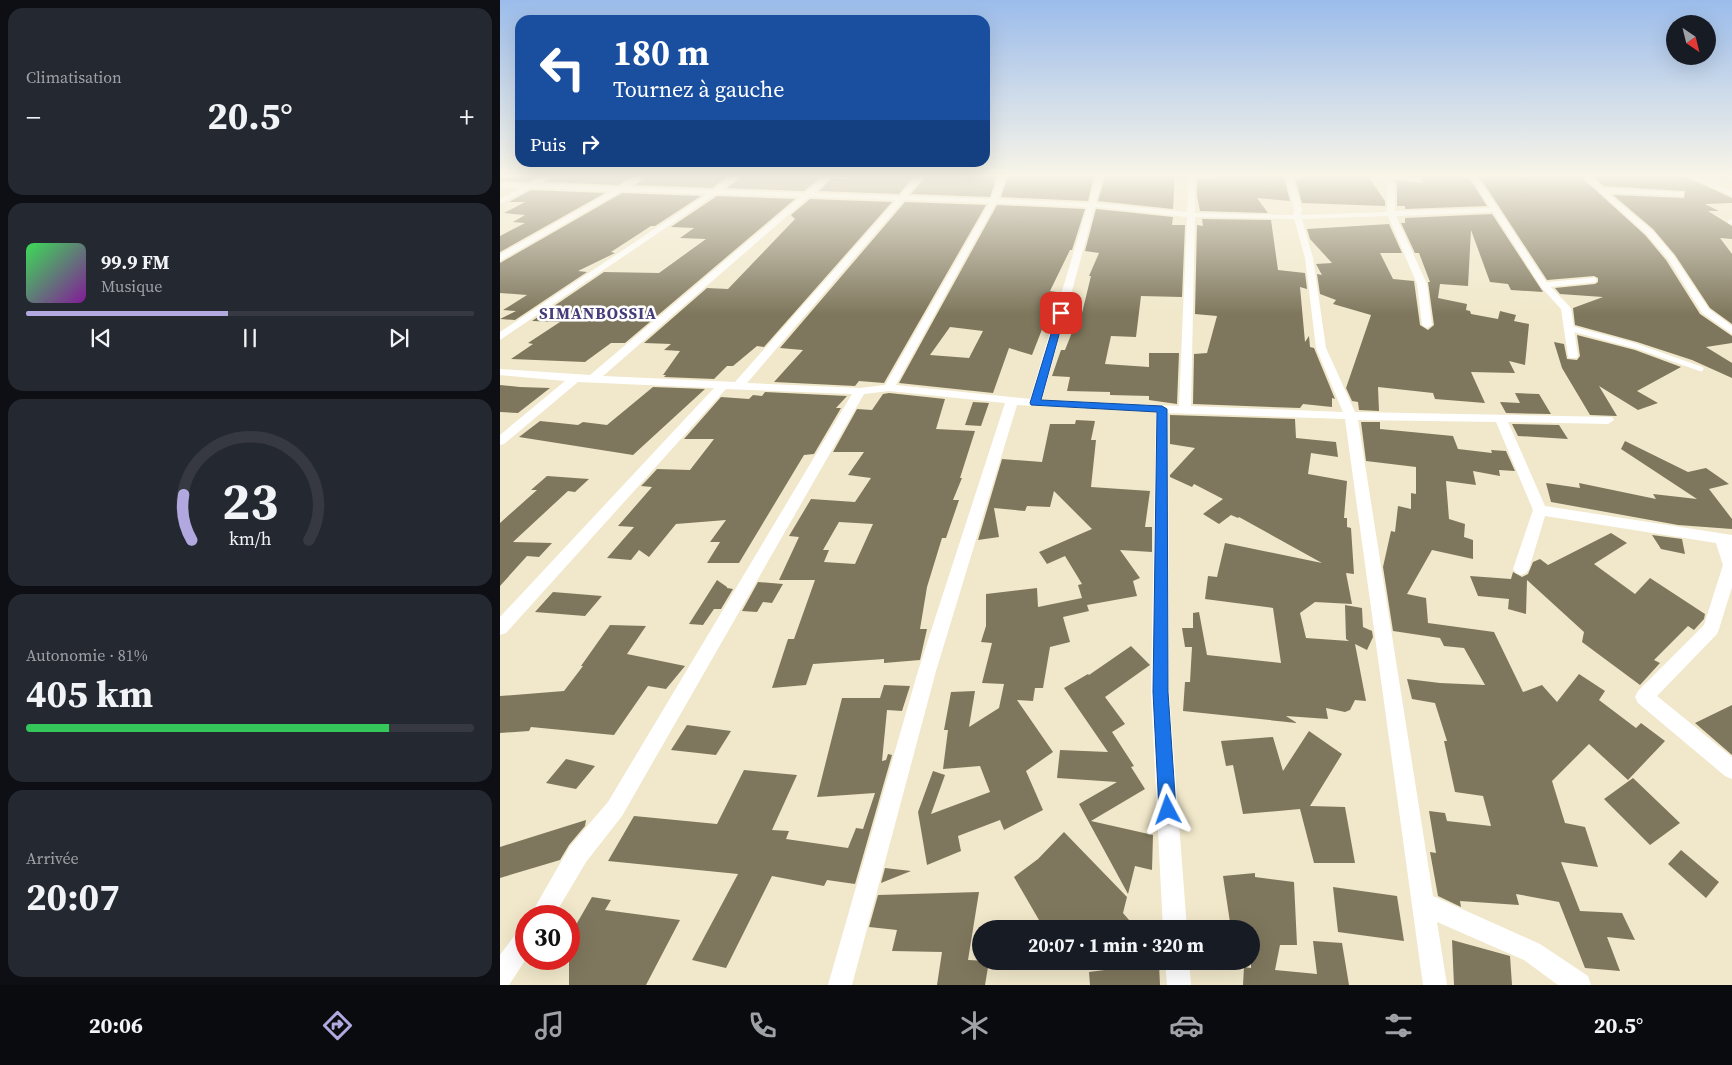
<!DOCTYPE html>
<html lang="fr">
<head>
<meta charset="utf-8">
<style>
  :root { --surface:#171b24; --page:#242831; --text:#f1f3f6; --muted:#9ea1a6; --line:#363941; --accent:#b2a8e0 }
  body { margin:0; font-family:"Source Serif 4",serif; background:var(--page); color:var(--text); height:100vh; display:flex; flex-direction:column; font-size:19px; white-space:nowrap }
  * { box-sizing:border-box; margin:0 }
  p { font-size:16px; color:var(--muted) }
  .icon { flex:none; width:28px; height:28px; fill:none; stroke:currentColor; stroke-width:2; stroke-linecap:round; stroke-linejoin:round }
  .map { position:relative; flex:1; overflow:hidden }
  .details { display:flex; flex-direction:column; gap:8px; padding:8px; background:#0d0f14; width:500px }
  .details>* { flex:none }
  .banner { position:absolute; left:15px; top:15px; width:475px; height:152px; border-radius:15px; box-shadow:0 5px 20px #0002; background:#1a4fa0; color:#fff; overflow:hidden }
  .needle { width:32px; rotate:145deg }
  .buttons { position:absolute; left:1166px; top:15px; display:grid; gap:10px }
  .buttons a { display:grid; place-items:center; width:50px; height:50px; border-radius:50%; background:var(--surface); box-shadow:0 5px 20px #0002; font-size:25px }
  .speed { position:absolute; left:15px; top:905px; display:flex; gap:10px; font-size:25px; font-weight:700; text-align:center }
  .speed>* { display:grid; place-content:center; width:65px; height:65px; border-radius:50%; background:var(--surface); box-shadow:0 5px 20px #0002; line-height:1 }
  .speed .limit { border:8px solid #d22; background:#fff; color:#111 }
  .pin { position:absolute; display:grid; place-items:center; width:42px; height:42px; color:#fff; margin:-21px; border-radius:10px; box-shadow:0 2px 8px #0006 }
  .me { position:absolute; width:55px; margin:-28px; rotate:356deg; stroke-linejoin:round; filter:drop-shadow(0 0 4px #0008) }
  .turn { display:flex; align-items:center; gap:18px; height:105px; padding:0 15px; font-size:22px }
  .turn .icon { width:65px; height:65px; stroke-width:2.5 }
  .turn b { display:block; font-size:35px; line-height:42px }
  .then { display:flex; align-items:center; height:48px; padding:0 15px; background:#0003; gap:10px; font-size:19px }
  .big { font-size:38px; font-weight:700; line-height:1.1 }
  .details .tile { flex:1; display:flex; flex-direction:column; justify-content:center; gap:8px; min-width:0; padding:0 18px; border-radius:15px; background:var(--page) }
  .details .dial { align-items:center; gap:0 }
  .dial svg { height:130px; overflow:visible; fill:none; stroke:var(--line); stroke-width:7; stroke-linecap:round; text-anchor:middle }
  .dial text { fill:var(--text); stroke:none }
  .song { display:flex; align-items:center; gap:15px }
  .cover { width:60px; height:60px; border-radius:8px; background:linear-gradient(135deg,hsl(130 70% 55%),hsl(290 70% 35%)) }
  .played { height:5px; border-radius:2px; background:linear-gradient(90deg,var(--accent) 45%,var(--line) 45%) }
  .keys { display:flex; justify-content:space-around; direction:ltr }
  .heat { display:flex; justify-content:space-between; align-items:center; font-size:28px; direction:ltr }
  .charge { height:8px; border-radius:4px; background:linear-gradient(90deg,#34c759 81%,var(--line) 0) }
  .trip { position:absolute; left:472px; top:920px; width:288px; height:50px; border-radius:25px; background:var(--surface); box-shadow:0 5px 20px #0002; font-weight:700; line-height:50px; text-align:center }
  .tab-bar { display:flex; height:80px; justify-content:space-around; align-items:center; background:#090b0e; color:var(--muted) }
  .tab-bar .icon { width:35px; height:35px }
  .tab-bar .selected { color:var(--accent) }
  .tab-bar b { font-size:22px; color:var(--text) }
  main { display:flex; flex:1; min-height:0 }
  .map>svg:first-child { display:block }
</style>
</head>
<body>
<main>
<section class="details">
<div class="tile"><p>Climatisation</p>
<div class="heat"><a>−</a><b class="big">20.5°</b><a>+</a></div>
</div>
<div class="tile">
<div class="song"><i class="cover"></i><div><b>99.9 FM</b><p>Musique</p></div></div>
<div class="played"></div>
<div class="keys"><svg class="icon" aria-label="previous" viewBox="0 0 24 24"><path d="M18 5L8 12l10 7zM5 5v14"/></svg><svg class="icon" aria-label="pause" viewBox="0 0 24 24"><path d="M8 5v14M16 5v14"/></svg><svg class="icon" aria-label="next" viewBox="0 0 24 24"><path d="M6 5l10 7-10 7zM19 5v14"/></svg></div>
</div>
<div class="tile dial"><svg viewBox="0 0 100 80">
<path d="M14 69A42 42 0 1 1 86 69"/>
<path d="M14 69A42 42 0 0 1 9 41" stroke="#b2a8e0"/>
<text x="50" y="56" font-size="32" font-weight="700">23</text>
<text x="50" y="72" font-size="11">km/h</text>
</svg></div>
<div class="tile"><p>Autonomie · 81%</p><b class="big">405 km</b><div class="charge"></div></div>
<div class="tile"><p>Arrivée</p><b class="big">20:07</b></div>
</section>
<div class="map">
<svg width="1232" height="985" viewBox="0 0 1232 985">
  <rect width="100%" height="100%" fill="#f1e8cb"/>
  <path fill="#7f775d" fill-rule="evenodd" d="M0,176H39L29,182L0,181Z
    M54,176H133L118,185L45,182Z
    M148,176H229L212,188L135,185Z
    M243,176H296L320,178L304,191L227,188Z
    M354,176H414L399,194L319,191L332,178L344,179Z
    M426,176H497L490,197L411,194Z
    M508,176H594L588,201L501,197Z
    M605,176H675L673,209L598,201Z
    M718,176H779L784,178L790,201L757,198L768,213L700,211L697,196V178H718Z
    M802,176H868L885,201V206L802,203L795,179L801,180Z
    M921,176H968L987,206L905,209V206H897V185L895,180L922,183Z
    M979,176H1080L1145,235L1166,260L1200,314L1232,336V343L1206,347L1232,363V378L1192,360L1137,342L1075,325L1073,308L1103,297L1060,294L1055,288L1095,284L1098,282V278L1094,276L1047,280Z
    M1092,176H1184L1232,198V203L1205,204L1219,211H1208L1232,226V239L1220,238L1232,254V324L1210,308L1175,255L1153,229L1113,195L1184,198L1185,191L1104,186Z
    M31,190L105,193L0,252V236L25,223L13,222L25,215L4,213L25,202H9Z
    M122,193L201,196L155,226H151L111,252L115,253L78,271L87,272L15,320L0,319L16,311L3,310L27,295L0,293V263Z
    M217,196L295,199L125,343H111L85,362L11,359L33,344L28,343L60,322L32,321L104,272L159,273L206,239L180,238L194,228L171,227Z
    M310,199L392,202L264,347L257,346L233,366H227L214,379L164,377L166,375H163L180,351L164,350L171,344L144,343L207,288L228,289L295,219L291,215Z
    M405,202L486,205L384,383L359,381L355,386L274,382L303,350L280,348Z
    M497,205L585,209L572,250H570L550,291L557,292L546,309H550L532,355L509,348L493,393L399,383ZM450,327L483,331L469,358L430,355Z
    M596,209L673,217L672,225H685L682,297L641,296L636,337L611,336L605,364L649,367V353H679L677,404L649,400V396L610,395V392L567,391L570,377L552,376L561,350H565L580,312L582,313L591,276H589L599,253L585,251Z
    M992,214L1043,292L1011,290L1008,284L990,282L971,230L968,286L940,284L938,298L967,304L966,310L970,311L971,314L998,319L1000,311L1016,315L1014,321L1029,324L1025,365L1009,361L1015,373L971,372L985,403L935,399L933,393L878,387L879,411L859,410L858,402L852,401L846,388L871,315L833,304L836,300L820,294L817,274L822,275L816,264L832,263L810,239L807,229L889,224L902,253H880L893,279L914,281L920,325L928,330L934,325L928,282H930L919,253H915L901,223H905V218Z
    M702,219L771,220L778,270L805,273L807,289L800,287L805,342L809,336L810,347L814,348L835,399L832,398V407L803,404L800,408L693,404L694,354L707,353L717,316L695,314L697,225L703,226Z
    M1077,335L1135,350L1181,367L1137,391L1158,403L1138,410L1099,386L1117,416L1090,415L1062,368L1054,342L1064,344L1067,359L1077,360L1080,356Z
    M0,385L20,387L50,388L18,413L0,412Z
    M153,387L205,389L133,455L19,437L40,421L78,425L83,422L107,425Z
    M265,392L347,396L336,408H341L314,454L304,455L239,563H207L220,542H210L226,520L176,524L149,557L139,550L131,560L107,558L134,527L118,526L152,487L141,486L146,481L157,469L190,470L214,439H184L221,397L249,399L253,395L262,396Z
    M389,393L445,399L436,429L475,431L460,478H462L453,500H459L446,538H442L427,587L420,629H427L420,660L384,663V659L313,664L306,685L272,688L288,639H294L315,580H279L299,537L289,536L311,499L355,502L371,478L348,475L364,452H333L357,409L372,410L383,394ZM339,522L373,524L355,564L324,562L329,550H323Z
    M1015,393L1039,394L1051,414L1006,413L1000,402L1020,403Z
    M473,402L489,403L481,426L465,425Z
    M670,415L795,419L796,438L836,442L838,457L811,453L808,474L847,481L844,518H847V527L851,528L854,574L846,573L852,604L815,602L800,613L806,638L849,641L846,639L845,605L862,608L863,627L872,631L873,637L867,650L855,644L866,701L855,700L850,710L845,712L826,708L828,719L786,716L797,723L683,711L685,682H690L692,647H685L682,628H693V613L699,612L707,655L781,663L773,608L705,599L708,576L717,577L725,543L822,563L739,517L738,518L731,515L719,524L703,514L723,499L694,484L692,487L670,477V475L695,448L670,444Z
    M576,420L595,421L591,440H596L591,487L650,491L645,527H652V552L620,550L640,578L633,581L637,596L587,605L589,611L563,617L570,642L550,647L543,688H535L533,701L517,700L553,752L526,771L543,810L504,830L500,820L458,836L461,851L427,865L418,812L433,771L445,775L431,814L490,792L480,766L443,769L448,730H444L451,692L475,691L469,727L499,708L504,684L482,683L492,643L481,642L486,626V594L537,588L538,607L582,598L578,585L582,584L565,556L547,564L539,552L592,529L554,491L550,507L527,506L525,511L494,508L499,537L478,540L502,459L542,462L550,424H575Z
    M861,422H880V429L953,436L958,449L992,453L991,450L1006,451L1015,471L999,470L1000,476L973,471L976,485L946,481L949,519L965,524L964,537L973,540V559L932,550L907,594L926,598L928,623L994,632L1023,692L1042,685L1057,702L1079,674L1105,691L1099,700L1136,728L1141,723L1165,741L1128,780L1089,744L1052,781L1065,823L1085,827L1098,867L1061,862L1080,911L1122,913L1135,940L1107,937L1120,971L1085,968L1059,902L1016,894L1019,905L960,901L961,907L938,896L930,852L936,853L929,811L945,813L947,821L991,826L983,796L955,792L944,741H947L935,703L912,699L907,679L940,683L985,685L964,648L944,646L940,638L893,631L883,567L891,531L895,532L898,506L911,509V493L916,494V467L866,461Z
    M1012,424L1059,425L1068,439L1018,436Z
    M1125,441L1188,472L1206,468L1229,484L1209,489L1232,519V529L1178,525L1051,502L1046,483L1080,488L1079,483L1156,499L1153,494L1197,499L1121,449Z
    M47,476L89,479L75,492L68,491L13,542L52,543L39,557L27,556L0,586V523L37,490H31Z
    M1111,533L1127,543L1094,564L1135,594L1150,578L1205,614L1204,619L1194,630L1188,626L1154,660L1160,663L1140,685L1082,642L1084,632L1027,580L1026,614L1008,609L1009,599L978,596L970,576L1011,579L1013,572L1022,577L1028,574L1033,562L1040,559L1048,565Z
    M1152,535L1182,539L1185,554L1161,549Z
    M217,580L227,587V588L233,589L221,609H214L203,625L189,624Z
    M258,582L283,584L272,603L263,602L257,612L242,611Z
    M53,592L102,596L85,616L35,612Z
    M110,625L146,626L127,654L185,666L166,689L148,686L114,735L31,727L29,731L0,733V696L64,691L83,666H81Z
    M631,646L650,665L605,697L625,724L612,732L634,766L631,767L645,789L591,821L653,835L652,870L635,866L628,894L579,804L617,782L557,778L560,750L608,752L564,688L588,674L589,675Z
    M384,685L410,686L402,711L387,710L382,761L386,760L388,754L392,755L355,884L327,880L324,886L272,876L226,968L192,960L238,874L108,861L134,816L217,824L244,770L297,775L272,830L289,831L286,839L348,848L356,828L363,829L375,793L317,797L342,698H380Z
    M1232,705V755L1195,723Z
    M187,725L231,731L216,755L171,750Z
    M809,731L842,754L810,806L845,807L855,863H814L800,809L743,814L733,765L726,766L721,741L773,737L783,771Z
    M66,759L95,766L76,789L46,783Z
    M1133,778L1180,823L1150,845L1104,799Z
    M86,820L85,826L69,845L60,860L0,878V847Z
    M564,832L627,897L623,913L629,920L620,929H531L539,920L514,877L538,859Z
    M1181,850L1219,882L1206,898L1168,864Z
    M385,868L411,871L381,883Z
    M755,873V877L794,882L797,945H780L775,970L817,974L813,941L842,943L849,985H743L744,967L751,968V929H731L723,876Z
    M833,887L897,896L904,941L838,932Z
    M479,892L468,960L489,961L485,985H437L442,952L392,951L397,930L369,927L378,895Z
    M92,897L111,900L105,910L180,920L146,985H69V937Z
    M952,940L1010,956L1012,985H954Z
    M659,963L660,985H590L589,972Z"/>
  <g fill="none" stroke-linecap="round" stroke-linejoin="round">
    <path stroke="#fff" stroke-width="4" d="M1230,222L1232,221"/>
    <path stroke="#fff" stroke-width="5" d="M1044,285L1094,280
      M1069,328L1136,346L1201,369"/>
    <path fill="#fff" fill-rule="evenodd" d="M43,176H52L39,184L119,187L137,176H146L129,187L213,190L233,176H241L222,190L305,193L325,176H332L314,193L400,196L417,176H424L407,196L491,199L499,176H506L498,199L589,203L596,176H603L596,203L687,212L689,176H695V213L793,215L794,209L785,176H792L802,209L801,215L887,212V185L881,176H888L895,185V211L990,208L970,176H977L1047,283L1071,308L1078,356L1077,358H1069L1068,356L1061,309L1041,287L993,212L896,216L927,284L932,325L927,328L922,325L917,284L888,216L802,219L813,258L826,348L855,412L1112,417L1114,420L1108,424L1008,422L1045,506L1232,535V587L1219,629L1217,634L1157,696L1232,757V779L1225,776L1138,703L1135,697L1138,691L1204,625L1223,565L1216,543L1045,516L1029,569L1026,573L1021,575L1016,573L1013,569L1033,510L996,422L858,420L933,896L1040,944L1088,976L1091,985H1058L1024,960L937,922L947,985H923L845,419L668,413L669,692L687,929H663L651,692L656,412L517,405L436,671L352,985H328L418,671L505,403L389,391L364,394L122,816L86,862L54,916H30L70,846L108,802L352,394L226,389L6,633L0,635V617L214,388L78,382L4,444L0,445V435L65,381L0,375V369L90,375L300,197L216,194L0,340V332L207,194L122,191L0,261V254L112,191L31,188L0,204V199L21,188L0,187V183L29,184ZM309,197L396,200L235,382L103,376ZM404,200L489,203L385,385L360,388L247,383ZM496,203L587,207L530,399L396,385ZM595,207L687,217L679,406L542,400ZM695,217L794,219L805,258L816,348L843,412L691,406Z
      M1082,176H1089L1103,188L1184,192V196H1181L1108,193L1152,230L1174,256L1209,309L1232,326V334L1202,313L1168,259L1146,234Z
      M1186,176H1196L1232,191V196Z
      M26,927V959L9,985H0V955L18,931Z
      M665,961H689L691,985H667Z"/>
  </g>
  <linearGradient id="sky" x2="0" y2="1"><stop stop-color="#9bbceb"/><stop offset="0.56" stop-color="#f9f5e8"/><stop offset="1" stop-color="#f9f5e8" stop-opacity="0"/></linearGradient>
  <rect width="1232" height="314" fill="url(#sky)"/>
  <path fill="#1a73e8" stroke="#114b97" d="M558,311L565,313L541,400L662,406L667,409L668,692L676,810L674,816L668,819L662,816L659,810L653,692L657,412L531,405L530,403Z"/>
  <g text-anchor="middle" stroke-width="5" stroke-linejoin="round" paint-order="stroke">
    <g font-size="16" font-weight="bold" letter-spacing="1" fill="#463c79" stroke="#fff">
      <text x="98" y="319">SIMANBOSSIA</text>
    </g>
  </g>
</svg>
<div class="buttons">
<a><svg class="needle" viewBox="-14 -14 28 28"><path d="M0-13l5 13h-10z" fill="#e53935"/><path d="M0 13l5-13h-10z" fill="#9ea1a6"/></svg></a>
</div>
<div class="speed"><div class="limit">30</div></div>
<div class="pin" style="left:561px;top:313px;background:#d93025"><svg class="icon" aria-label="arrive" viewBox="0 0 24 24"><path d="M6 21V4h12l-3 4 3 4H6"/></svg></div>
<svg class="me" style="left:668px;top:810px" viewBox="-20 -20 40 40"><path d="M0-17L14 15 0 8-14 15z" fill="#1a73e8" stroke="#fff" stroke-width="4"/></svg>
<div class="trip">20:07 · 1 min · 320 m</div>
<div class="banner">
<div class="turn"><svg class="icon" aria-label="left" viewBox="0 0 24 24"><path d="M17 20v-9H6M10 6l-5 5 5 5"/></svg><div><b>180 m</b>Tournez à gauche</div></div>
<div class="then">Puis<svg class="icon" aria-label="right" viewBox="0 0 24 24"><path d="M7 20v-9h11M14 6l5 5-5 5"/></svg></div>
</div>
</div>
</main>
<nav class="tab-bar">
<b>20:06</b>
<svg class="icon selected" aria-label="directions" viewBox="0 0 24 24"><path d="M12 3l9 9-9 9-9-9zM9 14v-3h6M13 9l2 2-2 2"/></svg>
<svg class="icon" aria-label="music" viewBox="0 0 24 24"><path d="M9 18V5l10-2v13"/><circle cx="6" cy="18" r="3"/><circle cx="16" cy="16" r="3"/></svg>
<svg class="icon" aria-label="phone" viewBox="0 0 24 24"><path d="M5 4h4l2 5-3 2q2 4 5 5l2-3 5 2v4C11 20 4 13 5 4z"/></svg>
<svg class="icon" aria-label="climate" viewBox="0 0 24 24"><path d="M12 3v18M4 7l16 10M4 17L20 7"/></svg>
<svg class="icon" aria-label="car" viewBox="0 0 24 24"><path d="M5 17H2v-5l4-1 3-4h7l3 4 3 1v5h-3M9 17h6M6 11h13"/><circle cx="7" cy="17" r="2"/><circle cx="17" cy="17" r="2"/></svg>
<svg class="icon" aria-label="filters" viewBox="0 0 24 24"><path d="M4 7h16M4 17h16"/><circle cx="9" cy="7" r="2"/><circle cx="15" cy="17" r="2"/></svg>
<b>20.5°</b>
</nav>
</body>
</html>
